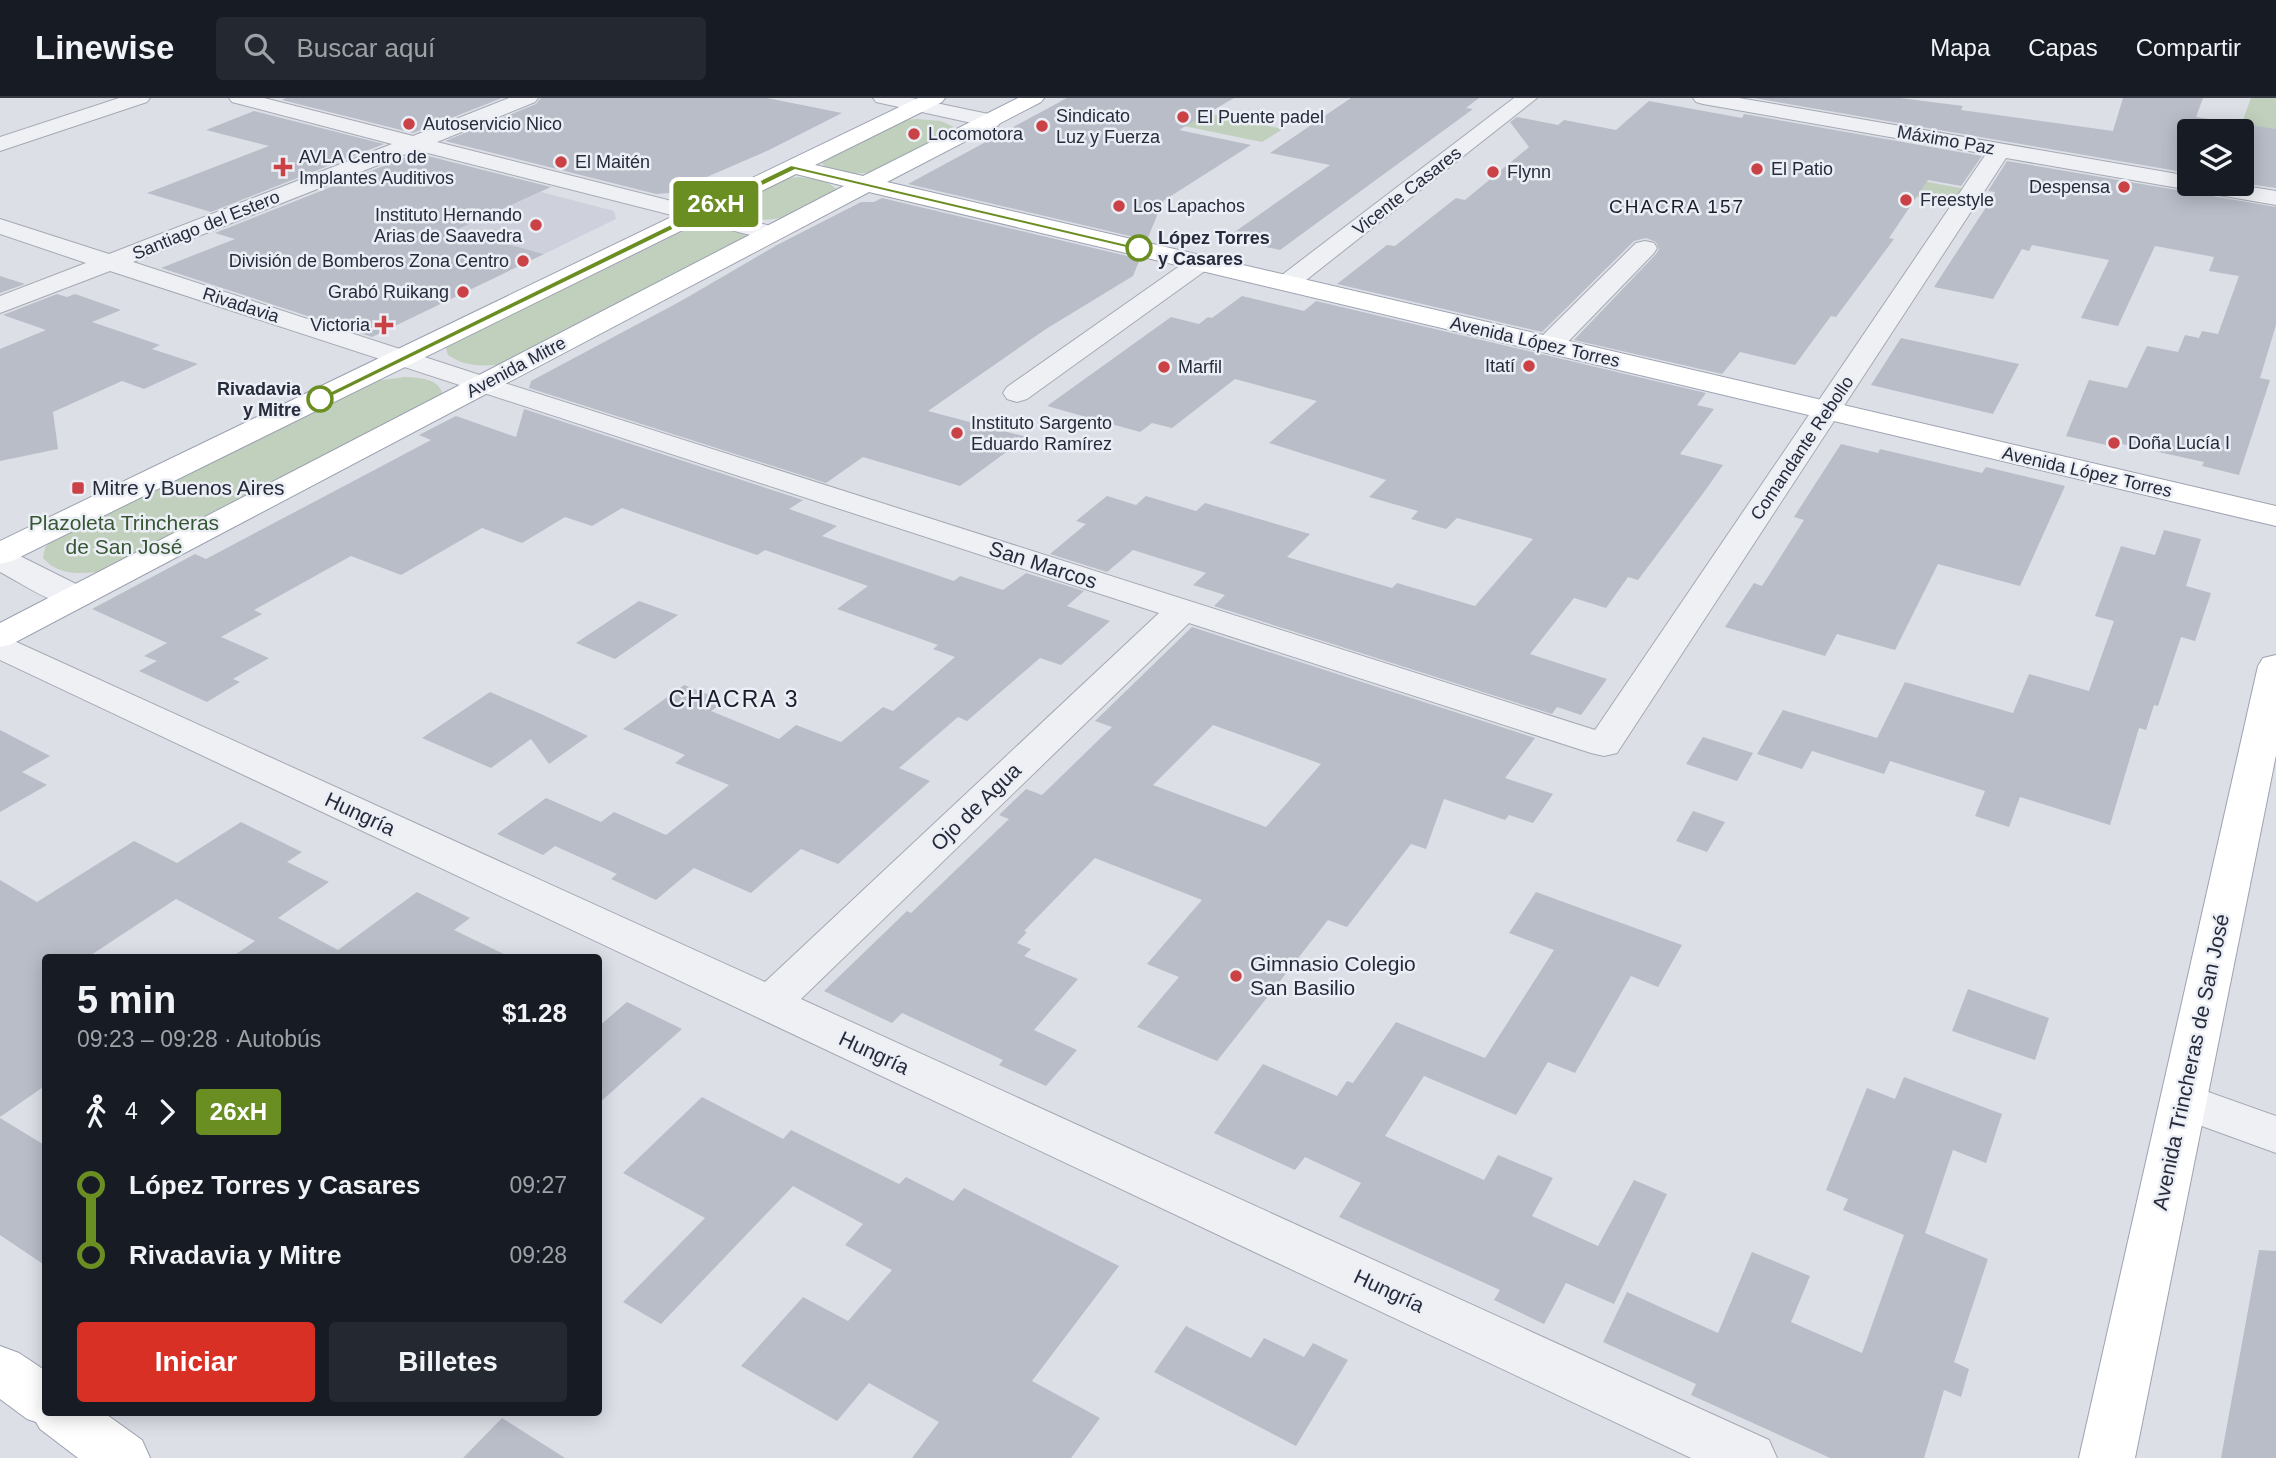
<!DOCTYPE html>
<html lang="es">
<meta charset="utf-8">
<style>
body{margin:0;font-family:Arial,sans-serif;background:#242831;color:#f1f3f6;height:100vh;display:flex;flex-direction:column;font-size:26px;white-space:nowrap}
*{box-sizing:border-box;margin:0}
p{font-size:23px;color:#9ea1a6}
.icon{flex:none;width:38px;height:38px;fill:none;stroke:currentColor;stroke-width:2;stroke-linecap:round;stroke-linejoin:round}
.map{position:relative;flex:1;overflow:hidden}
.sheet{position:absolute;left:42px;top:856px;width:560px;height:462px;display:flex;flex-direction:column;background:#171b24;border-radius:7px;box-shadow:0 4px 18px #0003}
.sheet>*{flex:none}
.badge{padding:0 14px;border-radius:5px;font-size:24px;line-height:46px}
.fabs{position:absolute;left:2177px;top:21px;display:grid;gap:14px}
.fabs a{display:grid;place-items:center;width:77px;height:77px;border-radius:7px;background:#171b24;box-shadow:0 4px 18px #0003;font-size:35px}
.map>.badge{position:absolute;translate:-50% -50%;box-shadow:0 0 0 4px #fff}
.legs{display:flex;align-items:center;gap:10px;height:77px;padding:0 35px;font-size:23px}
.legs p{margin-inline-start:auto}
.head{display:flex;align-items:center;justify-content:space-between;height:119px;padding:0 35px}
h1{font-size:38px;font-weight:700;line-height:52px}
.primary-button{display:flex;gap:14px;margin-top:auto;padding:14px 35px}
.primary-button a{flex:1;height:80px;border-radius:7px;background:#d93025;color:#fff;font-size:28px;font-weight:700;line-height:80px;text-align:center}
.primary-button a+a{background:#242831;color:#f1f3f6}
ul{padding:0 35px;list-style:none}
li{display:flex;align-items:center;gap:24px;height:70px;font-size:26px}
li i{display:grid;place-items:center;width:10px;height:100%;margin:0 9px;background:currentColor}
li i::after{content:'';width:18px;height:18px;margin:-9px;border:5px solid;border-radius:50%;background:#171b24}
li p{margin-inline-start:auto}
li:first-child i{background:linear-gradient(#0000 50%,currentColor 0)}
li:last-child i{background:linear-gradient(currentColor 50%,#0000 0)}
header{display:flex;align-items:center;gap:42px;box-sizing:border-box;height:98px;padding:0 35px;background:#171b24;border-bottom:2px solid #363941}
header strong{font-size:33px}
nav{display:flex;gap:38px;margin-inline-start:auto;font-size:24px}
.search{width:490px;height:63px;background:#242831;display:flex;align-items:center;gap:18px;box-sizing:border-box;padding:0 24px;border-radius:7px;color:#9ea1a6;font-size:26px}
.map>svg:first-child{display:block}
.built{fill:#ced1db}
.green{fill:#c0d0bd}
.building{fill:#b9bdc8;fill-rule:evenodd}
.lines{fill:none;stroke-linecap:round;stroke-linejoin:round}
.minor-casing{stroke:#a5a9b3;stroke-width:2}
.major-casing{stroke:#9ca2b1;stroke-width:2}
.minor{fill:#eef0f4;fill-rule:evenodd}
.major{fill:#fff;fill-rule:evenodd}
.line-1{fill:#6b8e23;stroke:#fff;stroke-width:2}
.poi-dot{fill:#ca4246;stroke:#ebeef4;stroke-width:2.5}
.stop-1-dot{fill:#fff;stroke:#6b8e23;stroke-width:3.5}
.labels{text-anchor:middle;stroke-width:5;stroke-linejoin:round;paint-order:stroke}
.far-poi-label{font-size:18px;fill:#262b3c;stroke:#ebeef4;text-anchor:start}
.far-street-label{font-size:18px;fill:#262b3c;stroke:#ebeef4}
.far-stop-label{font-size:18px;font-weight:bold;fill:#262b3c;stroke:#ebeef4;text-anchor:start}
.far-neighbourhood-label{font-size:19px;letter-spacing:2px;fill:#191d2c;stroke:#ebeef4}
.poi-label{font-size:21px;fill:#262b3c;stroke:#ebeef4;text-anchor:start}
.park-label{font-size:21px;fill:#365734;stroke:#ebeef4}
.street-label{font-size:21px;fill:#262b3c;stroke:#ebeef4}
.neighbourhood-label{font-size:23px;letter-spacing:2px;fill:#191d2c;stroke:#ebeef4}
</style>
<header>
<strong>Linewise</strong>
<div class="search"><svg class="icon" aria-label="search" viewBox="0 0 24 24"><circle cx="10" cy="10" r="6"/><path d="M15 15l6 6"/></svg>Buscar aquí</div>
<nav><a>Mapa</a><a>Capas</a><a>Compartir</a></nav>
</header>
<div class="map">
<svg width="2276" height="1360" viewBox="0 0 2276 1360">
<rect width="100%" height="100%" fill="#dcdfe6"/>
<path class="built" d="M 541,94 L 614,113 L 616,121 L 544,156 L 455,132 Z"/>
<g class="green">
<path d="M 1067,0 L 1133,0 L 1283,31 L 1262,44 L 1061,3 Z"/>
<path d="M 2251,0 L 2276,0 L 2276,33 L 2241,27 Z"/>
<path d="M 917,21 L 941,23 L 954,29 L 954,34 L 876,74 L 852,76 L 825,69 L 822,65 L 823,61 L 905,22 Z"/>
<path d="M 1866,72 L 1965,91 L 1955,106 L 1854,87 Z"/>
<path d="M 800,79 L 826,83 L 838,92 C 804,111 772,134 733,114 L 730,108 L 733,103 L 785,80 Z"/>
<path d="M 709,126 L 744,135 L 747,140 L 507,266 C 486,268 466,270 448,257 L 446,250 L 452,242 L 693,127 Z"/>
<path d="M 405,279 C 420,280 440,280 443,298 L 110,473 C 86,475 60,480 43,460 L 45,450 L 54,438 L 367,284 Z"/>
</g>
<g class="building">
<path d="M 286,0 L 502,0 L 413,35 L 282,2 Z"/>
<path d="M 541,0 L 767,0 L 842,15 L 769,52 L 670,95 L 656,96 L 445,43 L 536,6 Z"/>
<path d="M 1067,0 L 1234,0 L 1179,32 L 1251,47 L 1163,103 L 1147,142 L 908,86 Z"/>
<path d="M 1351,0 L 1479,0 L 1466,10 L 1473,11 L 1280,152 L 1226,140 L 1330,67 L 1270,55 Z"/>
<path d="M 1754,0 L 1900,0 L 1963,8 L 1961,12 L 2113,33 L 2123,0 L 2203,0 L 2196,19 L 2276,31 L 2276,90 L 2242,85 L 2242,33 L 2189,33 L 2189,75 Z"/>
<path d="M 1649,3 L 1742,20 L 1744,16 L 1982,58 L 1961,88 L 1928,82 L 1889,140 L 1894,141 L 1836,219 L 1831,218 L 1795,267 L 1740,254 L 1722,276 L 1574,242 L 1656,156 L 1659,151 L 1656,144 L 1646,140 L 1634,143 L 1542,234 L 1337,186 L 1387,147 L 1395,148 L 1456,100 L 1465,102 L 1529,49 L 1510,24 L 1517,19 L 1558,27 L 1564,22 L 1616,32 Z"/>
<path d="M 254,13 L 384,46 L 211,114 L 147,95 L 269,48 L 206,32 Z"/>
<path d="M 416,55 L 551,89 L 456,132 L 544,156 L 372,239 L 161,170 L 235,141 L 215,135 Z"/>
<path d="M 2007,63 L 2276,109 L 2276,227 L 2260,280 L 2270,282 L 2239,377 L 2202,368 L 2204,364 L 2122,346 L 2120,350 L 2066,338 L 2089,282 L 2127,290 L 2147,248 L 2178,254 L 2185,237 L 2199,240 L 2202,233 L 2218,236 L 2239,178 L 2209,173 L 2214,159 L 2155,148 L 2118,228 L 2081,220 L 2109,162 L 2032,147 L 2029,153 L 2022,151 L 1993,201 L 1934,189 L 1994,97 L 1995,94 L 1988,93 Z"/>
<path d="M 882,100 L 1140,161 L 1133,178 L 1046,231 L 928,313 L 1027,339 L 960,388 L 863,359 L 826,385 L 529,290 L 531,283 L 681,203 L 777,147 L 861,104 L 874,104 Z"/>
<path d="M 0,178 L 25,186 L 0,195 Z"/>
<path d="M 57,196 L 67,199 L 75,196 L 121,212 L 92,224 L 160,247 L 152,251 L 198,266 L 144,291 L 122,283 L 53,314 L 58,351 L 0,363 L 0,251 L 46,232 L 3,217 Z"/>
<path d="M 1242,198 L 1304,213 L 1316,203 L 1706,295 L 1697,307 L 1714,311 L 1680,356 L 1723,367 L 1707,390 L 1638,482 L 1628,479 L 1606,510 L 1574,500 L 1530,556 L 1607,581 L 1581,617 L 1557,609 L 1552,616 L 1214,508 L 1225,497 L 1193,487 L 1206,475 L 1133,452 L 1107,474 L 1050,456 L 1086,426 L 1076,423 L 1107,398 L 1136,407 L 1146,398 L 1196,413 L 1205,405 L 1310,436 L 1287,459 L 1392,490 L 1397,485 L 1475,508 L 1533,441 L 1457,420 L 1446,431 L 1411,421 L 1418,413 L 1369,399 L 1386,382 L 1269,345 L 1317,303 L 1235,281 L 1172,330 L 1152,325 L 1140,334 L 1047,308 L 1171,219 L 1199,226 L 1208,219 L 1212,220 Z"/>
<path d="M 1901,240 L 2019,266 L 1993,316 L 1871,287 Z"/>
<path d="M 524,311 L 803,402 L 789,411 L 837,428 L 822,438 L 954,483 L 960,478 L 1003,492 L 1026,475 L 1084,493 L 1067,508 L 1110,523 L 1061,567 L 1040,560 L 967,623 L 958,619 L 899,670 L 930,683 L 838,766 L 801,751 L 751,795 L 694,770 L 656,802 L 611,781 L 617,776 L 555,748 L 543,757 L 497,736 L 546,700 L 601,724 L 614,714 L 666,737 L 729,687 L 675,665 L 685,657 L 623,631 L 684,587 L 725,603 L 711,613 L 779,641 L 796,627 L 841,644 L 883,609 L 893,613 L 955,559 L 933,551 L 938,547 L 837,511 L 868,488 L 765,452 L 757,457 L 622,410 L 592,428 L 565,419 L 522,445 L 482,430 L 401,477 L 351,458 L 254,512 L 262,516 L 221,539 L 269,560 L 233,581 L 240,584 L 207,604 L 139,573 L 157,563 L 144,558 L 167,545 L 92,511 L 195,456 L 206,461 L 431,342 L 419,337 L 456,318 L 516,339 Z"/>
<path d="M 1841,346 L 1878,355 L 1880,351 L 1982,375 L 1986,369 L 2065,388 L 2020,488 L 1938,466 L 1895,552 L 1837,536 L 1825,558 L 1725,529 L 1754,485 L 1762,488 L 1804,422 L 1794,419 Z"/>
<path d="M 2164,432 L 2201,441 L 2186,488 L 2211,495 L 2195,543 L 2181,539 L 2158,608 L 2154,607 L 2146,632 L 2139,630 L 2110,727 L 2020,699 L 2009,729 L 1975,718 L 1985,693 L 1890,663 L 1884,676 L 1812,653 L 1802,671 L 1757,656 L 1783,612 L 1877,640 L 1905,584 L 2013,615 L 2029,576 L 2089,593 L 2114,523 L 2095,518 L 2121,448 L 2155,457 Z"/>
<path d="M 639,503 L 678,517 L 615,561 L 576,545 Z"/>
<path d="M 1192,529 L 1535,640 L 1505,680 L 1553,696 L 1533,725 L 1509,717 L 1505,722 L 1444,701 L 1426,751 L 1411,746 L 1347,829 L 1328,822 L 1217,963 L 1137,929 L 1179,879 L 1147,866 L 1202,802 L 1095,760 L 1024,833 L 1027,834 L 1017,845 L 1031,851 L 1024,858 L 1078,881 L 1034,932 L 1077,952 L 1046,988 L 999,967 L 1003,962 L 902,915 L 892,925 L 824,893 L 907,813 L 911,815 L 1009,721 L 999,717 L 1026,691 L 1042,697 L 1112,629 L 1095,623 ZM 1213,627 L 1321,666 L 1266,729 L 1153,687 Z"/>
<path d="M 490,594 L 541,616 L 588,638 L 549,666 L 531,641 L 491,670 L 422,640 Z"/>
<path d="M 0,632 L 50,658 L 22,674 L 47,687 L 0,714 Z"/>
<path d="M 1703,639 L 1753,655 L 1737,683 L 1686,666 Z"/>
<path d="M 1693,713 L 1725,724 L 1707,754 L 1676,743 Z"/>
<path d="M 241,724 L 302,754 L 287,764 L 329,784 L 278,820 L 338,852 L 417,794 L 470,820 L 454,832 L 510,859 L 232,859 L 255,843 L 176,801 L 88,859 L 46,859 L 46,987 L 0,1019 L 0,782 L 37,804 L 134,743 L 177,765 Z"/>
<path d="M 1536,794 L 1682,847 L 1658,889 L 1631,878 L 1575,975 L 1548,964 L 1516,1017 L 1424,978 L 1385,1038 L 1484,1082 L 1498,1057 L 1553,1080 L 1532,1118 L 1598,1148 L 1634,1082 L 1667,1096 L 1614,1206 L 1566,1185 L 1544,1226 L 1494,1202 L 1500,1192 L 1339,1119 L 1361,1085 L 1305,1059 L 1295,1072 L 1214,1035 L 1263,966 L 1337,998 L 1347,983 L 1353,985 L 1396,924 L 1485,960 L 1554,852 L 1509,835 Z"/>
<path d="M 1968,891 L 2049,920 L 2035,962 L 1952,933 Z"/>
<path d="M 627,904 L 682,931 L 598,1006 L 598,929 Z"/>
<path d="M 1904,979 L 2002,1016 L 1986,1065 L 1953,1052 L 1925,1135 L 1988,1161 L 1954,1264 L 1969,1271 L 1961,1299 L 1944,1292 L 1924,1360 L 1830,1360 L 1691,1297 L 1696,1286 L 1603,1244 L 1627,1194 L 1718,1235 L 1752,1154 L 1810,1178 L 1791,1224 L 1862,1255 L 1904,1137 L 1843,1112 L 1848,1101 L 1826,1092 L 1867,990 L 1895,1001 Z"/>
<path d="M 702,999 L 783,1041 L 791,1032 L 899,1086 L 906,1079 L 953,1103 L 964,1090 L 1119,1168 L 1032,1283 L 1100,1320 L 1071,1360 L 912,1360 L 939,1324 L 869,1285 L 837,1323 L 741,1268 L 803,1199 L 848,1223 L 892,1172 L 845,1147 L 863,1126 L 793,1088 L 661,1226 L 623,1204 L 705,1120 L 623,1075 Z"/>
<path d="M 0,1020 L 46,1048 L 46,1168 L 0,1137 Z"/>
<path d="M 2259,1152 L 2276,1153 L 2276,1360 L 2221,1360 Z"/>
<path d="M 1186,1228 L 1251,1260 L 1264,1240 L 1304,1259 L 1313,1245 L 1348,1262 L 1296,1348 L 1154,1274 Z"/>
<path d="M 502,1320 L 565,1360 L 463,1360 Z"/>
</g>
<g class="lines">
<g class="minor-casing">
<g id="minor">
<path d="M 119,0 L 150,0 L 147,4 L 0,53 L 0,39 Z"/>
<path d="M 229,0 L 264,0 L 413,38 L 509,0 L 538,0 L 535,4 L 437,44 L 779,130 L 782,135 L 779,140 L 770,142 L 416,52 L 133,164 L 492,281 L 1595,632 L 1986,56 L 1703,6 L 1696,4 L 1693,0 L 1739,0 L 2189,78 L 2189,86 L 2233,86 L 2276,93 L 2276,107 L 2006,60 L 1617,655 L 1604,658 L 1591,655 L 1189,525 L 801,901 L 1769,1342 L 1777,1360 L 1691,1360 L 0,562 L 0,538 L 12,542 L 765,884 L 1159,515 L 110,173 L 0,215 L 0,198 L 86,165 L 0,136 L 0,121 L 109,156 L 392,46 L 232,4 Z"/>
<path d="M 873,0 L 912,0 L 998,18 L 1001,23 L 998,28 L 990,29 L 876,4 Z"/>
<path d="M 1514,0 L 1537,0 L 1296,190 L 1287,193 L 1278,190 L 1274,185 L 1278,180 Z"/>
<path d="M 1645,143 L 1654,145 L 1657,150 L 1654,155 L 1559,253 L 1549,255 L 1539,253 L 1535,247 L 1539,241 L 1636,145 Z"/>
<path d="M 1200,157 L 1209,160 L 1213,165 L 1209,170 L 1027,301 L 1017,304 L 1007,301 L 1003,295 L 1007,289 L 1191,160 Z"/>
<path d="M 0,451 L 12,454 L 88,492 L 93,499 L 88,506 C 59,513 25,487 0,474 Z"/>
<path d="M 2183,985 L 2276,1018 L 2276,1055 L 2166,1015 L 2160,1003 L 2166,991 Z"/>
</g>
</g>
<g class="major-casing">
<g id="major">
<path d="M 918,0 L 945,0 L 942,4 L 815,67 L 863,78 L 1018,0 L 1044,0 L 1041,4 L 887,84 L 2276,408 L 2276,428 L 869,94 L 12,546 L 0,549 L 0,525 L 844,88 L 796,76 L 12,463 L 0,466 L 0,443 Z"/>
<path d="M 2276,557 L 2276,657 L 2135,1360 L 2079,1360 L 2258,568 L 2263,560 Z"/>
<path d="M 0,1248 L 19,1255 L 46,1273 L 46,1314 L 103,1314 L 142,1342 L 150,1360 L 78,1360 L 40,1331 L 36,1324 L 27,1321 L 0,1301 Z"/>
</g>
</g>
<use href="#minor" class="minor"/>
<use href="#major" class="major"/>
</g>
<path class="line-1" d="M 791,67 L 1144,150 L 1139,153 L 795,72 L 323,303 L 315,301 Z"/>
<g class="poi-dot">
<circle cx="1183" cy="19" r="7"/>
<circle cx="409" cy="26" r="7"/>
<circle cx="1042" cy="28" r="7"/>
<circle cx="914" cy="36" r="7"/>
<circle cx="561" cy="64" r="7"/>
<path d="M279.5 58.5h7v7h7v7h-7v7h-7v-7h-7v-7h7z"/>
<circle cx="1757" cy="71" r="7"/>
<circle cx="1493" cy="74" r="7"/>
<circle cx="2124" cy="89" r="7"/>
<circle cx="1906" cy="102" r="7"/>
<circle cx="1119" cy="108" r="7"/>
<circle cx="536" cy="127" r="7"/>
<circle cx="523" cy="163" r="7"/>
<circle cx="463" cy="194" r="7"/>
<path d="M380.5 216.5h7v7h7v7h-7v7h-7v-7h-7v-7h7z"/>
<circle cx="1529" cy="268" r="7"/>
<circle cx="1164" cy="269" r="7"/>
<circle cx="957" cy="335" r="7"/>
<circle cx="2114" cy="345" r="7"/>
<rect x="71" y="383" width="14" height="14" rx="3.5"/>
<circle cx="1236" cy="878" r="7"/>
</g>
<g class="stop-1-dot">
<circle cx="1139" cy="150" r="12"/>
<circle cx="320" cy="301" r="12"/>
</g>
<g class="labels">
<g class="far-poi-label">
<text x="1056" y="24">Sindicato<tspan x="1056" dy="21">Luz y Fuerza</tspan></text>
<text x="1197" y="25">El Puente padel</text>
<text x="423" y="32">Autoservicio Nico</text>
<text x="928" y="42">Locomotora</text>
<text x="299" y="65">AVLA Centro de<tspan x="299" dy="21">Implantes Auditivos</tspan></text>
<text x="575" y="70">El Maitén</text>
<text x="1771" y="77">El Patio</text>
<text x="1507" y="80">Flynn</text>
<text x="2110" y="95" text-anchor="end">Despensa</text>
<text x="1920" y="108">Freestyle</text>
<text x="1133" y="114">Los Lapachos</text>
<text x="522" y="123" text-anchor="end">Instituto Hernando<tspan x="522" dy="21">Arias de Saavedra</tspan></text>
<text x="509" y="169" text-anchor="end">División de Bomberos Zona Centro</text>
<text x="449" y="200" text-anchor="end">Grabó Ruikang</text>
<text x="370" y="233" text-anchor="end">Victoria</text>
<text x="1515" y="274" text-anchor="end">Itatí</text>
<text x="1178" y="275">Marfil</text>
<text x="971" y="331">Instituto Sargento<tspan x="971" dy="21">Eduardo Ramírez</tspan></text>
<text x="2128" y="351">Doña Lucía I</text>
</g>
<g class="far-street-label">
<text transform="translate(1946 42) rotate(10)" y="6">Máximo Paz</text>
<text transform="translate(1407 93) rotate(-38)" y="6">Vicente Casares</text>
<text transform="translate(206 127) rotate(-22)" y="6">Santiago del Estero</text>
<text transform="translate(241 207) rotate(18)" y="6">Rivadavia</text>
<text transform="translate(1535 244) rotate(13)" y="6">Avenida López Torres</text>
<text transform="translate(516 269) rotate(-28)" y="6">Avenida Mitre</text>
<text transform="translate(1802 350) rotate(-56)" y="6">Comandante Rebollo</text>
<text transform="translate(2087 374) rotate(13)" y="6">Avenida López Torres</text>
</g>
<g class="far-stop-label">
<text x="1158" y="146">López Torres<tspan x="1158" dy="21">y Casares</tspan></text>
<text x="301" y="297" text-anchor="end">Rivadavia<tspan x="301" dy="21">y Mitre</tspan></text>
</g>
<g class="far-neighbourhood-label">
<text x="1677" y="115">CHACRA 157</text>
</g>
<g class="poi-label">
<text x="92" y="397">Mitre y Buenos Aires</text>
<text x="1250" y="873">Gimnasio Colegio<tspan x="1250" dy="24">San Basilio</tspan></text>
</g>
<g class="park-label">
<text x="124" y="432">Plazoleta Trincheras<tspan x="124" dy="24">de San José</tspan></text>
</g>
<g class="street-label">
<text transform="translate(1043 467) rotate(18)" y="7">San Marcos</text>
<text transform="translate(976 709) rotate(-44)" y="7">Ojo de Agua</text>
<text transform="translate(360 716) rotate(25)" y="7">Hungría</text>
<text transform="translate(874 955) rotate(25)" y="7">Hungría</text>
<text transform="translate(2191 964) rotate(-78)" y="7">Avenida Trincheras de San José</text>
<text transform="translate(1389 1193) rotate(25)" y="7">Hungría</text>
</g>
<g class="neighbourhood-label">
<text x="734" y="609">CHACRA 3</text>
</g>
</g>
</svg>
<div class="fabs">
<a><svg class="icon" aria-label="layers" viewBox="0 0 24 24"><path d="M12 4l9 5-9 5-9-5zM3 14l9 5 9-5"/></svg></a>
</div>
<b class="badge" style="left:716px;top:106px;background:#6b8e23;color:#fff">26xH</b>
<section class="sheet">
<div class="head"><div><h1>5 min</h1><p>09:23 – 09:28 · Autobús</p></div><b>$1.28</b></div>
<div class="legs"><svg class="icon" aria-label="walk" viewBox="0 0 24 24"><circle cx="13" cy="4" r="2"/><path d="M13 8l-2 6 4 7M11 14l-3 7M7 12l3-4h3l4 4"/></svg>4<svg class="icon" aria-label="forward" viewBox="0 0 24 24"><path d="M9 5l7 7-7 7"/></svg><b class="badge" style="background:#6b8e23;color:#fff">26xH</b></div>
<ul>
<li><i style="color:#6b8e23"></i><b>López Torres y Casares</b><p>09:27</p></li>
<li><i style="color:#6b8e23"></i><b>Rivadavia y Mitre</b><p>09:28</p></li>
</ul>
<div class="primary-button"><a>Iniciar</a><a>Billetes</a></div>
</section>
</div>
